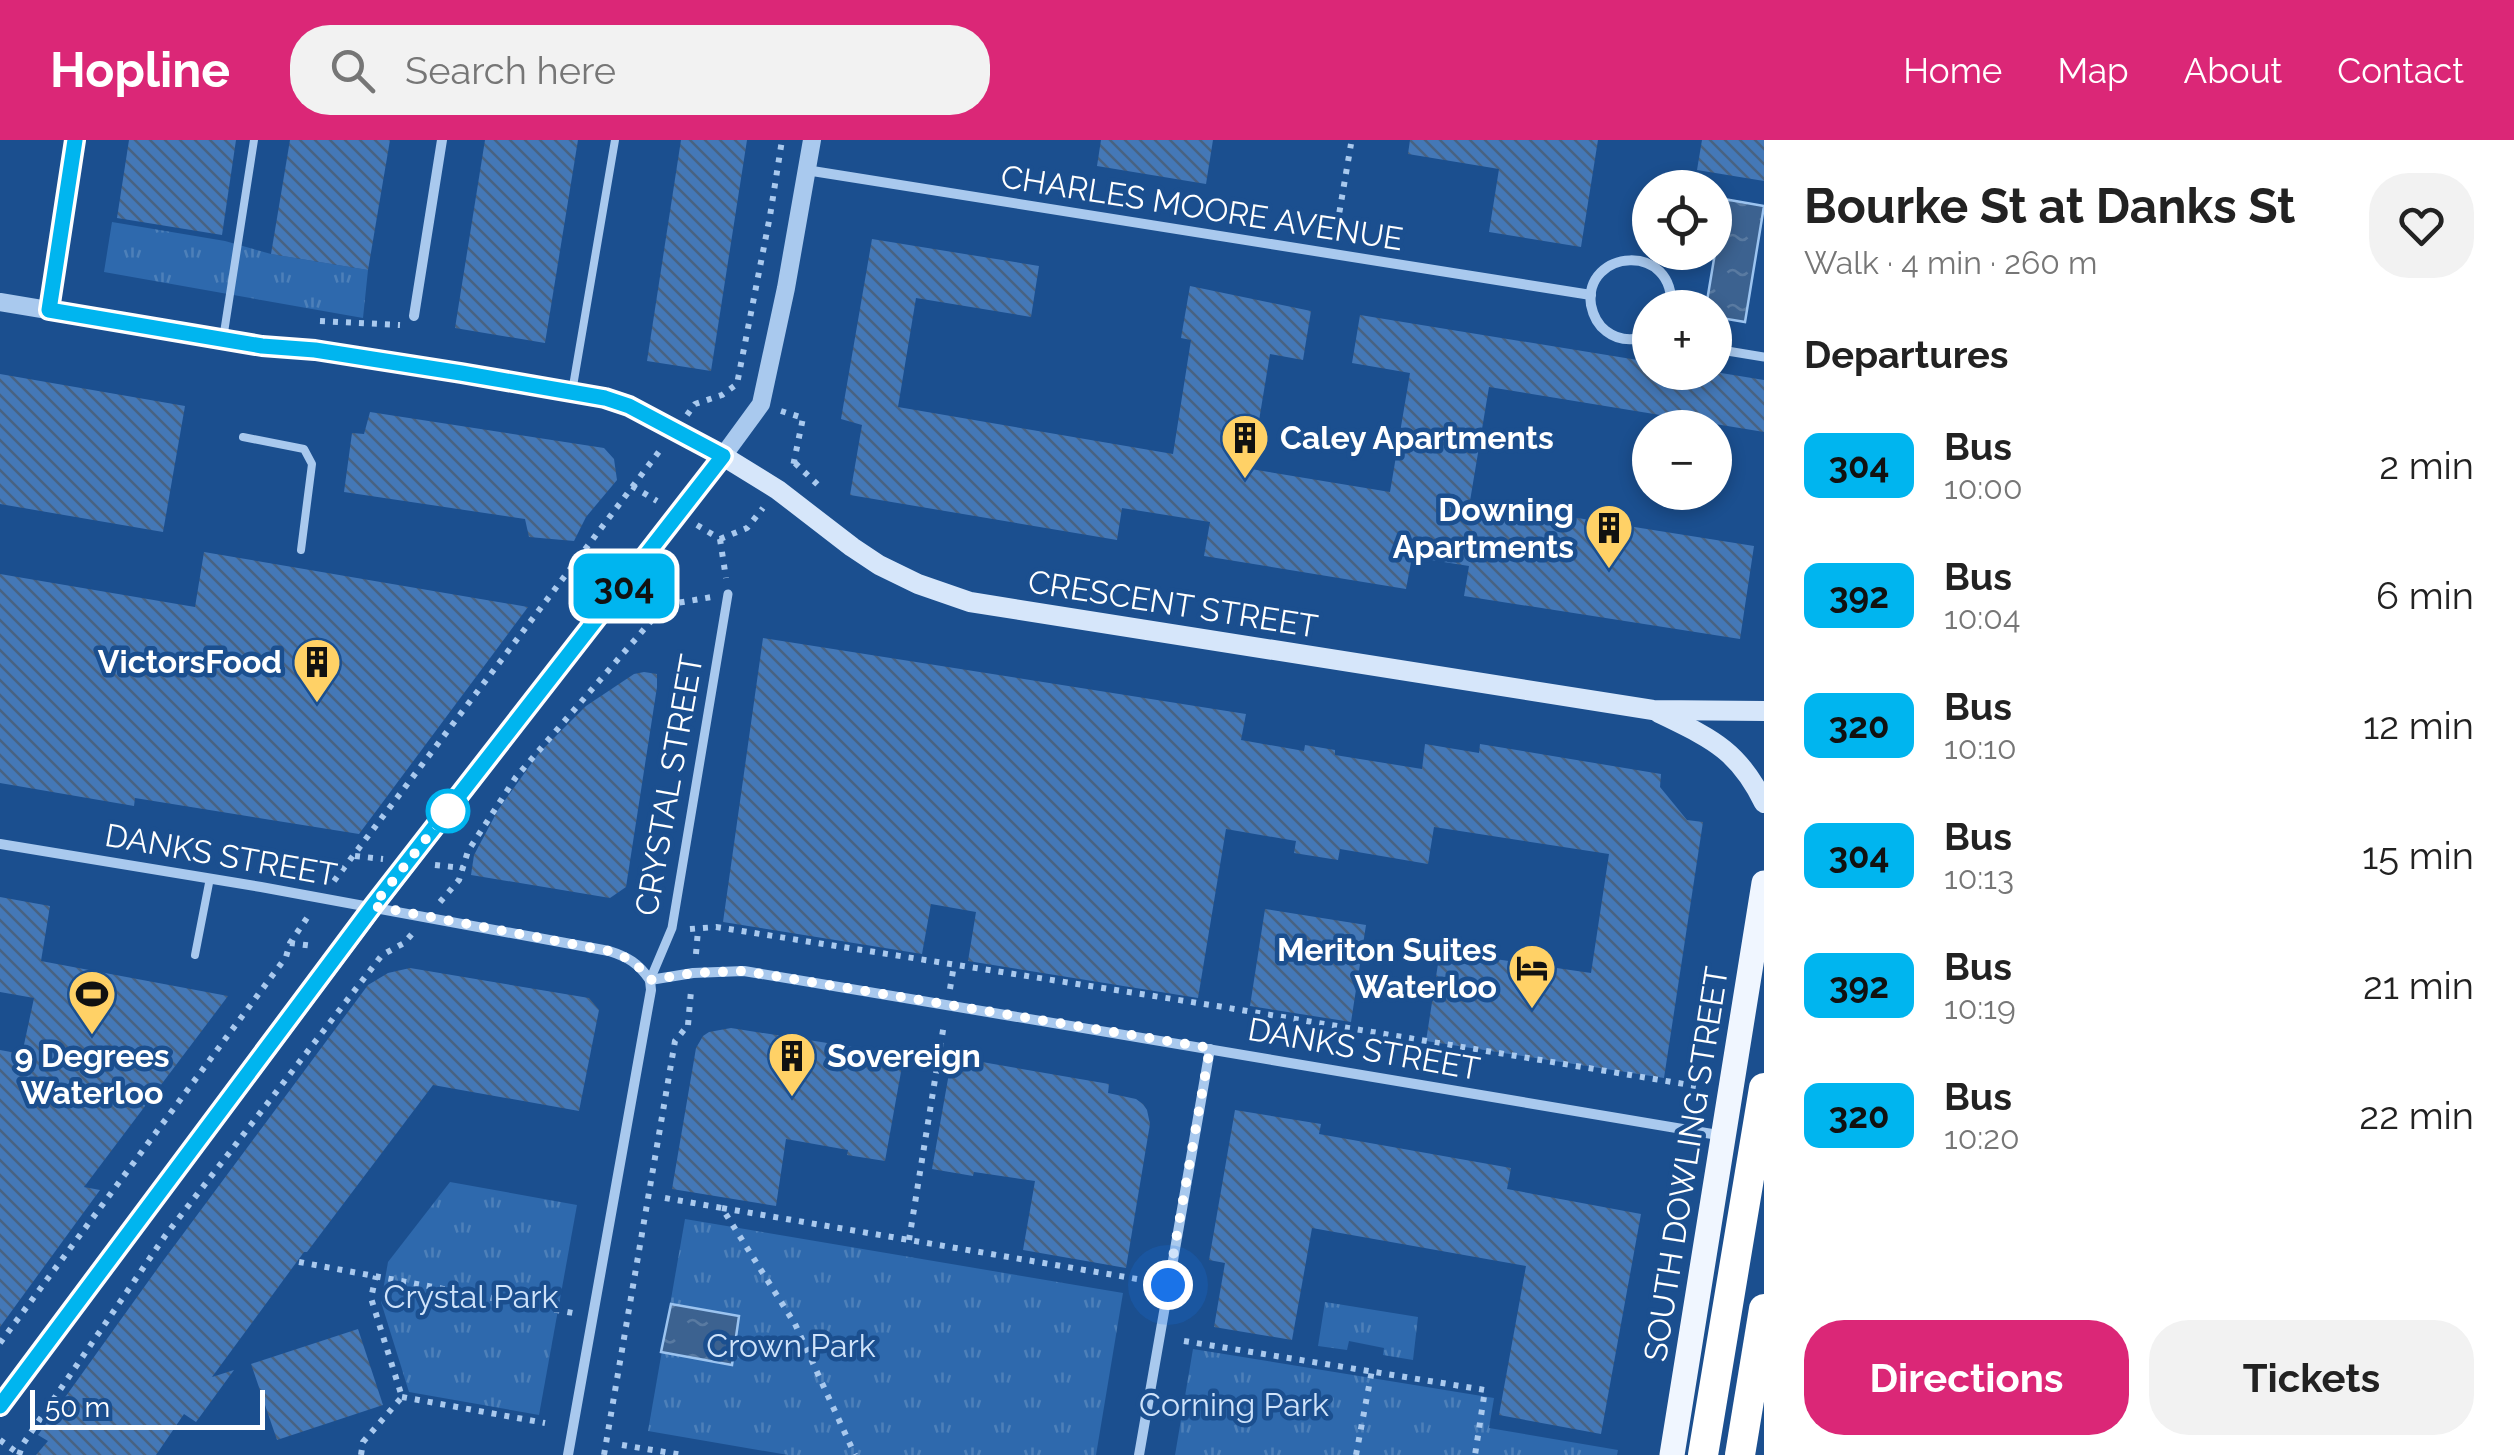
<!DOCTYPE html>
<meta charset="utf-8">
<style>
body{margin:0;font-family:Raleway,sans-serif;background:#f2f2f2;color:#222;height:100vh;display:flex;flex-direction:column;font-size:38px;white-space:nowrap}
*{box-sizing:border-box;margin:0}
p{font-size:32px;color:#767676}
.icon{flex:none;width:55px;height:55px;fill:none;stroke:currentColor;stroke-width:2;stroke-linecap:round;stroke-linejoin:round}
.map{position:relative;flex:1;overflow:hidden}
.details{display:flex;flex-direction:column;background:#fff;width:750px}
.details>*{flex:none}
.badge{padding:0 20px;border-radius:15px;font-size:35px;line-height:65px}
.fabs{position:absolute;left:1632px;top:30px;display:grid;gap:20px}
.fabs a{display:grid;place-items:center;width:100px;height:100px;border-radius:50%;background:#fff;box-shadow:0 5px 15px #0003;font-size:50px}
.scale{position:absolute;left:30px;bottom:25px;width:235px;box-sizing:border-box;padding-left:10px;border:5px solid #fff;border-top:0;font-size:28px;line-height:35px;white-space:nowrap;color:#fff;-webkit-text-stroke:8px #1b4f8f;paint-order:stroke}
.you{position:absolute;width:50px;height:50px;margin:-25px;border:8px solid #fff;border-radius:50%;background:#1a73e8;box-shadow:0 0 0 15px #1a73e833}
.map>.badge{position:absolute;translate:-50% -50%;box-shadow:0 0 0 5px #fff}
h2{padding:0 40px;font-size:38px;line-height:90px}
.round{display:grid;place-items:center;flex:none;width:105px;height:105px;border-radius:40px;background:#f2f2f2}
.headline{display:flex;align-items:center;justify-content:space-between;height:170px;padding:0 40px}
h1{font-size:48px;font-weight:700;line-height:75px}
.button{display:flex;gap:20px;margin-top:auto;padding:20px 40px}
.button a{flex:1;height:115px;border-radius:40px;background:#db2777;color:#fff;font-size:40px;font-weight:700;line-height:115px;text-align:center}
.button a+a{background:#f2f2f2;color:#222}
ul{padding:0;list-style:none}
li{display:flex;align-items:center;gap:30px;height:130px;padding:0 40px}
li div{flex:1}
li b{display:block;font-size:38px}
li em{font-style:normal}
li .badge{min-width:110px;font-weight:700;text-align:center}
header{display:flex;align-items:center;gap:60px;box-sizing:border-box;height:140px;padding:0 50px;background:#db2777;color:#fff}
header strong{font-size:48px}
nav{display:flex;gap:55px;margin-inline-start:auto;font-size:35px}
.search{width:700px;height:90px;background:#f2f2f2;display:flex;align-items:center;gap:25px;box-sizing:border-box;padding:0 35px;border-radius:40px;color:#767676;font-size:38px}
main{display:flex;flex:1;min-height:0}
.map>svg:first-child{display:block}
.grass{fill:url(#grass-tufts)}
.water{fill:url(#water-ripples);stroke:#9cc4f0;stroke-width:2.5}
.building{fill:url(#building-back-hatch)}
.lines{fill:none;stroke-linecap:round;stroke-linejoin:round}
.path{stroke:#a9c9ee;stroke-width:6;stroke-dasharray:5 8;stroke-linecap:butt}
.service{stroke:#a9c9ee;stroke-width:8}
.pedestrian{stroke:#a9c9ee;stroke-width:9}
.minor{stroke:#a9c9ee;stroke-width:10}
.tertiary{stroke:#a9c9ee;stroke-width:18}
.secondary{stroke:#d6e6fa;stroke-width:20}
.primary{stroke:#f0f6ff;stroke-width:25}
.motorway{stroke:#fff;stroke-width:30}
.line-casing{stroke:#fff;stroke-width:22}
.line{stroke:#00b5ef;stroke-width:15}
.walk{stroke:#fff;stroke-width:10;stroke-dasharray:0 18}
.stop-dot{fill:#fff;stroke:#00b5ef;stroke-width:5}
.labels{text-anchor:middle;stroke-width:9;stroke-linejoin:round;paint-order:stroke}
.street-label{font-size:32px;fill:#fff;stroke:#1b4f8f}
.poi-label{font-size:32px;font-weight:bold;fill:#fff;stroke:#1b4f8f;text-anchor:end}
.park-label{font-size:32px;fill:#cfe3fa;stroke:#1b4f8f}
</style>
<header>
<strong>Hopline</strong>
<div class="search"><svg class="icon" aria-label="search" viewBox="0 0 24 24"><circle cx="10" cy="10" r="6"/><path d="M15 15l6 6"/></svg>Search here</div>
<nav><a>Home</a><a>Map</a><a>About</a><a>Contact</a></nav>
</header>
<main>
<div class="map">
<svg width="1764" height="1315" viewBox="0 0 1764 1315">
<defs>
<pattern id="grass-tufts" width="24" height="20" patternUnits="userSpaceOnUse" patternTransform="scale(2.5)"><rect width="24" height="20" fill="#2e69ad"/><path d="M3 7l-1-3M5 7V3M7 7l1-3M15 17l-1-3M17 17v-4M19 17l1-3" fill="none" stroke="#4d80b9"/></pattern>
<pattern id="water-ripples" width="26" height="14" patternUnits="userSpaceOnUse" patternTransform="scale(2.5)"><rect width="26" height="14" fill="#3c6290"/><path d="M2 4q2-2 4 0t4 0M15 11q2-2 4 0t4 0" fill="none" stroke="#597aa1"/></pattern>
<pattern id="building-back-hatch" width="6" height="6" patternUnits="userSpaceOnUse" patternTransform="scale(2.5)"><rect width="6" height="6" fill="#4478b7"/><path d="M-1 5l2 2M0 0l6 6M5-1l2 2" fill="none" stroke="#486282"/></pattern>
</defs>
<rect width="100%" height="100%" fill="#1b4f8f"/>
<g class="grass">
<path d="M 112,82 L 225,101 L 271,114 L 368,130 L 363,178 L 104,132 Z"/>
<path d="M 450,1042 L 577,1065 L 539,1275 L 409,1252 L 381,1162 L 388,1122 Z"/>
<path d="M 685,1079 L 1123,1153 L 1096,1315 L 788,1315 L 648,1291 Z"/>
<path d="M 1325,1162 L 1418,1177 L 1413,1220 L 1383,1215 L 1384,1208 L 1349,1201 L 1347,1210 L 1318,1206 Z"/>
<path d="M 1193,1209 L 1494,1258 L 1489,1288 L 1618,1310 L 1617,1315 L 1175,1315 Z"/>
</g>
<g class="water">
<path d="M 1724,59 L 1764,66 L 1745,182 L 1715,177 L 1715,168 L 1706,167 Z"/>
<path d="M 671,1164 L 739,1176 L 732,1225 L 661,1212 Z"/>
</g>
<g class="building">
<path d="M 129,0 L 236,0 L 222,95 L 117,78 Z"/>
<path d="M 290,0 L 390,0 L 368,130 L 271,114 Z"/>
<path d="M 485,0 L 578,0 L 545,203 L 455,188 Z"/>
<path d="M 681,0 L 747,0 L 711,231 L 647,221 Z"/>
<path d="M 1101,0 L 1213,0 L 1206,44 L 1097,26 Z"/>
<path d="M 1410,0 L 1598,0 L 1581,107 L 1489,92 L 1499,29 L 1408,14 Z"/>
<path d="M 1702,0 L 1764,0 L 1764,41 L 1697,30 Z"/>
<path d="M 872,99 L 1039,126 L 1031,177 L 916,158 L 898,267 L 1173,314 L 1191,200 L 1181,198 L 1190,146 L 1311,171 L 1303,220 L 1270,214 L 1251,329 L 1390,352 L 1410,233 L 1352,223 L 1360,175 L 1650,222 L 1650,232 L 1715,232 L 1764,240 L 1764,292 L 1489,247 L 1470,361 L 1754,406 L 1740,499 L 1464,456 L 1469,426 L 1412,417 L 1406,449 L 1204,416 L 1210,382 L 1122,368 L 1117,400 L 850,355 L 862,285 L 841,279 Z"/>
<path d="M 0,234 L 185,266 L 163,392 L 0,364 Z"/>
<path d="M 370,272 L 604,308 L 614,319 L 617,340 L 586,377 L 574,401 L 529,397 L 525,379 L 344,352 L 352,293 L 364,294 Z"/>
<path d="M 204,412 L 528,467 L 359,694 L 135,658 L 134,666 L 0,643 L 0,434 L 195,467 Z"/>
<path d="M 763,498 L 1246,574 L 1241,600 L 1304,611 L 1305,605 L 1335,610 L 1335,615 L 1422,629 L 1425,604 L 1479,613 L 1480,604 L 1661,634 L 1660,647 L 1687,680 L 1703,682 L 1664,938 L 1426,901 L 1440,811 L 1591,833 L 1609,714 L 1434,687 L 1428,724 L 1340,709 L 1338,720 L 1294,713 L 1296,701 L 1226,689 L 1198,858 L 968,821 L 976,772 L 931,764 L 922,814 L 723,782 Z"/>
<path d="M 644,532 L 657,534 L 657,547 L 626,747 L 610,758 L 471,735 L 474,715 L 498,670 L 539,613 L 586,566 L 634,534 Z"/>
<path d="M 0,757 L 50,766 L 41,821 L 228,856 L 84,1047 L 100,1050 L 0,1187 L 0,910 L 22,914 L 34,858 L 0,852 Z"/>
<path d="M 1265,769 L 1366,785 L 1351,882 L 1250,866 Z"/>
<path d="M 410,828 L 589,858 L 599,870 L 579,971 L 433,945 L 307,1112 L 304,1112 L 212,1237 L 234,1230 L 196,1282 L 184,1274 L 156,1315 L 36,1315 L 48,1301 L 38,1295 L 160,1125 L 368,845 L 388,833 Z"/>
<path d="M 731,888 L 904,915 L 885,1021 L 847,1015 L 848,1010 L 786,999 L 776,1066 L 672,1049 L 696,908 L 703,896 L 709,892 Z"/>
<path d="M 951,922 L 982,927 L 982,922 L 1109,944 L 1108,953 L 1136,959 L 1143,964 L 1147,970 L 1150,984 L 1126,1128 L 1023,1110 L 1035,1041 L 974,1032 L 973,1036 L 932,1029 Z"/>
<path d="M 1235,970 L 1321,984 L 1319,994 L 1511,1028 L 1507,1049 L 1641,1074 L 1601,1294 L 1499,1275 L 1526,1126 L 1312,1088 L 1292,1200 L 1214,1187 L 1225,1123 L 1209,1120 Z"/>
<path d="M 358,1189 L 383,1265 L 277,1300 L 251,1224 Z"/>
</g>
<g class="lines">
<g class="path">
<path d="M 1335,98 L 1351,4"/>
<path d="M 320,181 L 400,185"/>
<path d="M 781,271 L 803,278 L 792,331"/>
<path d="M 687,275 L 695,264 L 722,255 L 737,244 L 770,76 L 782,0"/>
<path d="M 795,323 L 819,346"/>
<path d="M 632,346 L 657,361"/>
<path d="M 697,385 L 720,399"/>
<path d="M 720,399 L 726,438"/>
<path d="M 720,399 L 747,388 L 763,368"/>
<path d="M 355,716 L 383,719"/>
<path d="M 435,725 L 463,728"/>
<path d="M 334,741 L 661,309"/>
<path d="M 440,762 L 459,740 L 468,711 L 516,637 L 665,465 L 712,457"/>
<path d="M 690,789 L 716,787 L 1217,866 L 1696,946"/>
<path d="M 290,803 L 313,806"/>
<path d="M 696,814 L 698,790"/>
<path d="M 950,849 L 954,825"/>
<path d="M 688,885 L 691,851"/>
<path d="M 665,1058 L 722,1068 L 795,1184 L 855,1315"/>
<path d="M 722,1068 L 1149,1141"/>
<path d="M 909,1100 L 944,884"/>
<path d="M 299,1122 L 573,1173"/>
<path d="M 1184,1201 L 1485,1250 L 1475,1315"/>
<path d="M 0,1203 L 286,817 L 290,803 L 309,775"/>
<path d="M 402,1257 L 545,1283"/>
<path d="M 0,1300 L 19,1314"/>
<path d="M 622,1305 L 683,1315"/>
<path d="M 19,1315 L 23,1304 L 165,1096 L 382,815 L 404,803 L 412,794"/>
<path d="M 361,1315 L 363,1302 L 402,1257 L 371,1158 L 376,1136"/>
<path d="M 604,1315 L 675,901 L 688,885"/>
<path d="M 1356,1315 L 1372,1230"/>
</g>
<g class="service">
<path d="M 223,199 L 254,0"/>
<path d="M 572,252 L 615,0"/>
<path d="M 243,297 L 304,309 L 312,324 L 301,410"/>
<path d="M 195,815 L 210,738"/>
</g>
<g class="pedestrian">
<path d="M 1715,209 L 1764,217"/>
<path d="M 650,840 L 672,788 L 728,454"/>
</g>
<g class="minor">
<path d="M 806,30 L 1591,155"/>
<path d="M 414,176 L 442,0"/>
<path d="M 1650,195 C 1635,201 1620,202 1606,191 C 1598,185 1593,175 1591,165 C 1583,109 1676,101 1671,168"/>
<path d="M 0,704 L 261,747 L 609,811 C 628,817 638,823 650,840"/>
<path d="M 650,840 L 693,833 L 744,831 L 1724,996"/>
<path d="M 568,1315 L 651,850 L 650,840"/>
<path d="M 1139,1315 L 1210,909"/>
</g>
<g class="tertiary">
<path d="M 0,162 L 262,206 L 315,210 L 461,233 L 605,258 L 629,266 L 723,316 L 761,264 L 786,148 L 812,0"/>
<path d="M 49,170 L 75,0"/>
</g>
<g class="secondary">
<path d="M 1659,573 C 1710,598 1738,609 1764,663"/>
<path d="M 0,1266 L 373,767 L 723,316 L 778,350 L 852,407 L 879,425 L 918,444 L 970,462 L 1653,570 L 1764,571"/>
</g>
<path class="primary" d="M 1672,1315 L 1764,743"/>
<g class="motorway">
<path d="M 1703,1315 L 1764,948"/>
<path d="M 1740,1315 L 1764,1169"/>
</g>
</g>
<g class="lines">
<g class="line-casing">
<path id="line" d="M 0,1266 L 373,766 L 723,316 L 629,266 L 605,258 L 461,233 L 315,210 L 262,206 L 49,170 L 75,0"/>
</g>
<use href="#line" class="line"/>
<path class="walk" d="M 448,671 L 373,766 L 609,811 C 628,817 638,824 650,840 L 694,833 L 744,831 L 1210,908 L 1168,1145"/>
</g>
<defs>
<g id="building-pin" transform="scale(2.5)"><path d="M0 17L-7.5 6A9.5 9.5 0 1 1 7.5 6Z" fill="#ffd166" stroke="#1b4f8f"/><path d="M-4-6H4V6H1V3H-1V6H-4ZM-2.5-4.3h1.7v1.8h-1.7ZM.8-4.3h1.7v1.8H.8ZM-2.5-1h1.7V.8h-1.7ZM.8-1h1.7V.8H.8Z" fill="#111"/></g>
<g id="hotel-pin" transform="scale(2.5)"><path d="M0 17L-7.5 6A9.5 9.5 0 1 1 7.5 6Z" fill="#ffd166" stroke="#1b4f8f"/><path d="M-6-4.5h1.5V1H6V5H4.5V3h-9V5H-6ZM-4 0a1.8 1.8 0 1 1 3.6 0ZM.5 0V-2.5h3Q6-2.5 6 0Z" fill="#111"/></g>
<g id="stadium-pin" transform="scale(2.5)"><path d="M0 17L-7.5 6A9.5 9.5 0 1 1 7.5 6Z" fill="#ffd166" stroke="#1b4f8f"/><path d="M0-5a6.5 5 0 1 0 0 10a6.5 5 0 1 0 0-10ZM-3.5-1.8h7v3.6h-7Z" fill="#111"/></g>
</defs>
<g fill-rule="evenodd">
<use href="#building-pin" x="1245" y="298"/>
<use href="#building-pin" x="1609" y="388"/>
<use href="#building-pin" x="317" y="522"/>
<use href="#hotel-pin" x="1532" y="828"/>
<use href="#stadium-pin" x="92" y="854"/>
<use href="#building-pin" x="792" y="916"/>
</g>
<circle class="stop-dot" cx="448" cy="671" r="20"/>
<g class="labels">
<g class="street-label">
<text transform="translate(1202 68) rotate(9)" y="11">CHARLES MOORE AVENUE</text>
<text transform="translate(1173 464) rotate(9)" y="11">CRESCENT STREET</text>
<text transform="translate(669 645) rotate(-80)" y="11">CRYSTAL STREET</text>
<text transform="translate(221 715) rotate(10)" y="11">DANKS STREET</text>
<text transform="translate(1364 909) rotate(10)" y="11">DANKS STREET</text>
<text transform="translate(1686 1024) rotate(-81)" y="11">SOUTH DOWLING STREET</text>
</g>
<g class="poi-label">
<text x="1280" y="309" text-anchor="start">Caley Apartments</text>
<text x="1574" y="381">Downing<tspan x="1574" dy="37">Apartments</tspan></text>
<text x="282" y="533">VictorsFood</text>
<text x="1497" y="821">Meriton Suites<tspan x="1497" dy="37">Waterloo</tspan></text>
<text x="92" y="927" text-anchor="middle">9 Degrees<tspan x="92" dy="37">Waterloo</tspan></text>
<text x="827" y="927" text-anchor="start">Sovereign</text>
</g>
<g class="park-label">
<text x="471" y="1168">Crystal Park</text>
<text x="791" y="1217">Crown Park</text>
<text x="1234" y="1276">Corning Park</text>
</g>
</g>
</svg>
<div class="fabs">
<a><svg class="icon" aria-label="locate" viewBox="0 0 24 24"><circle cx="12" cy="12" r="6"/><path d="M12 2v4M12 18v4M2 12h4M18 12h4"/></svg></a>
<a>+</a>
<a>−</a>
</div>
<div class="scale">50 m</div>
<div class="you" style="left:1168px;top:1145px"></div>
<b class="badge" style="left:624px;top:446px;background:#00b5ef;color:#111">304</b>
</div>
<section class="details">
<div class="headline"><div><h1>Bourke St at Danks St</h1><p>Walk · 4 min · 260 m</p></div><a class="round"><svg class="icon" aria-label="heart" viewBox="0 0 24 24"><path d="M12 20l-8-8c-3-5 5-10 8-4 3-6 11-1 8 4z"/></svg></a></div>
<h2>Departures</h2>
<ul>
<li><span class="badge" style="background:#00b5ef;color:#111">304</span><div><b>Bus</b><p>10:00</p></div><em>2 min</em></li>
<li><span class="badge" style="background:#00b5ef;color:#111">392</span><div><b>Bus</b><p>10:04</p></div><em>6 min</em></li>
<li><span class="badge" style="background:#00b5ef;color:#111">320</span><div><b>Bus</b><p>10:10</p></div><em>12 min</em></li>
<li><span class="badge" style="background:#00b5ef;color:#111">304</span><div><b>Bus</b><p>10:13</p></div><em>15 min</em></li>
<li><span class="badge" style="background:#00b5ef;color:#111">392</span><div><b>Bus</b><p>10:19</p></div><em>21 min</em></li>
<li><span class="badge" style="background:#00b5ef;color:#111">320</span><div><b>Bus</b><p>10:20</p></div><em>22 min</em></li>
</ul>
<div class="button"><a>Directions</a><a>Tickets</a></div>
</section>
</main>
